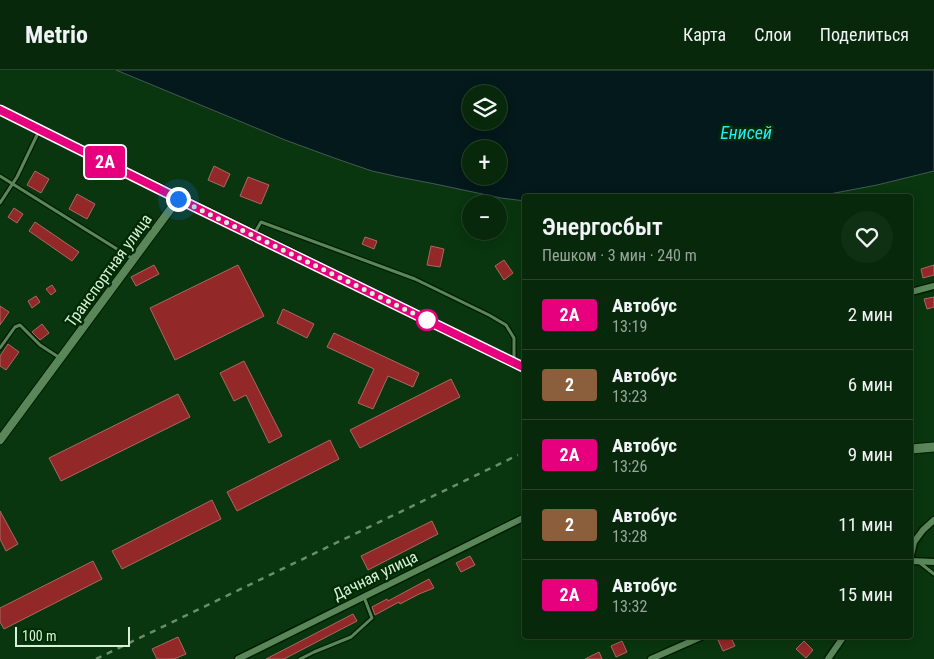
<!DOCTYPE html>
<html lang="ru">
<meta charset="utf-8">
<style>
body{margin:0;font-family:"Roboto Condensed",sans-serif;background:#103013;color:#f1f3f6;height:100vh;display:flex;flex-direction:column;font-size:19px;white-space:nowrap}
*{box-sizing:border-box;margin:0}
p{font-size:16px;color:#98a69c}
.icon{flex:none;width:28px;height:28px;fill:none;stroke:currentColor;stroke-width:2;stroke-linecap:round;stroke-linejoin:round}
.map{position:relative;flex:1;overflow:hidden}
.side{position:absolute;left:522px;top:124px;width:391px;height:445px;display:flex;flex-direction:column;background:#07280a;border-radius:5px;box-shadow:0 2px 12px #0003,0 0 0 1px #28442b}
.side>*{flex:none}
.badge{padding:0 10px;border-radius:4px;font-size:18px;line-height:32px}
.controls{position:absolute;left:462px;top:15px;display:grid;gap:10px}
.controls a{display:grid;place-items:center;width:45px;height:45px;border-radius:50%;background:#07280a;box-shadow:0 2px 12px #0003,0 0 0 1px #28442b;font-size:25px}
.scale{position:absolute;left:15px;bottom:12px;width:115px;box-sizing:border-box;padding-left:5px;border:2px solid #d9f1d8;border-top:0;font-size:14px;line-height:18px;white-space:nowrap;color:#d9f1d8;-webkit-text-stroke:4px #002c04;paint-order:stroke}
.you{position:absolute;width:25px;height:25px;margin:-12px;border:4px solid #fff;border-radius:50%;background:#1a73e8;box-shadow:0 0 0 8px #1a73e833}
.map>.badge{position:absolute;translate:-50% -50%;box-shadow:0 0 0 2px #fff}
.round{display:grid;place-items:center;flex:none;width:52px;height:52px;border-radius:26px;background:#103013}
.head{display:flex;align-items:center;justify-content:space-between;height:85px;padding:0 20px}
h1{font-size:24px;font-weight:600;line-height:38px}
ul{padding:0;list-style:none}
li{display:flex;align-items:center;gap:15px;height:70px;padding:0 20px;border-top:1px solid #28442b}
li div{flex:1}
li b{display:block;font-size:19px}
li em{font-style:normal}
li .badge{min-width:55px;font-weight:700;text-align:center}
header{display:flex;align-items:center;gap:30px;box-sizing:border-box;height:70px;padding:0 25px;background:#07280a;border-bottom:1px solid #28442b}
header strong{font-size:24px}
nav{display:flex;gap:28px;margin-inline-start:auto;font-size:18px}
.map>svg:first-child{display:block}
.water{fill:#04191b;stroke:#445a54;fill-rule:evenodd}
.building{fill:#932829;stroke:#a96964}
.lines{fill:none;stroke-linecap:round;stroke-linejoin:round}
.service-casing{stroke:#001c01;stroke-width:5.5}
.minor-casing{stroke:#001c01;stroke-width:9}
.tertiary-casing{stroke:#001c01;stroke-width:10}
.secondary-casing{stroke:#001c01;stroke-width:11}
.service{stroke:#5a875a;stroke-width:3}
.minor{stroke:#5a875a;stroke-width:6}
.tertiary{stroke:#5a875a;stroke-width:8}
.secondary{stroke:#5a875a;stroke-width:9}
.rail{stroke:#6a8d6c;stroke-width:2.5;stroke-dasharray:6 6;stroke-linecap:butt}
.line-casing{stroke:#fff;stroke-width:11}
.line{stroke:#e6007e;stroke-width:8}
.walk{stroke:#d9f1d8;stroke-width:5;stroke-dasharray:0 9}
.stop-dot{fill:#fff;stroke:#e6007e;stroke-width:2.5}
.labels{text-anchor:middle;stroke-width:5;stroke-linejoin:round;paint-order:stroke}
.street-label{font-size:16px;fill:#d9f1d8;stroke:#002c04}
.water-label{font-size:18px;font-style:italic;fill:#2de6f7;stroke:#002c04}
</style>
<header>
<strong>Metrio</strong>
<nav><a>Карта</a><a>Слои</a><a>Поделиться</a></nav>
</header>
<div class="map">
<svg width="934" height="589" viewBox="0 0 934 589">
<rect width="100%" height="100%" fill="#09360e"/>
<path class="water" d="M 116,0 L 934,0 L 934,101 L 877,115 L 819,126 L 525,126 L 525,131 L 501,128 L 435,114 L 399,107 L 372,101 L 337,89 L 285,70 ZM 471,24 L 499,24 L 499,51 L 471,51 ZM 471,79 L 499,79 L 499,106 L 471,106 Z"/>
<g class="building">
<path d="M 214,96 L 230,104 L 224,117 L 208,110 Z"/>
<path d="M 35,101 L 49,109 L 41,123 L 27,115 Z"/>
<path d="M 248,107 L 269,115 L 261,134 L 240,126 Z"/>
<path d="M 77,124 L 95,134 L 87,149 L 69,139 Z"/>
<path d="M 14,138 L 23,144 L 17,153 L 8,147 Z"/>
<path d="M 35,152 L 79,182 L 72,191 L 29,161 Z"/>
<path d="M 365,167 L 377,171 L 374,179 L 362,174 Z"/>
<path d="M 431,176 L 444,179 L 440,197 L 427,195 Z"/>
<path d="M 504,190 L 513,203 L 504,210 L 495,196 Z"/>
<path d="M 154,195 L 159,204 L 136,216 L 131,207 Z"/>
<path d="M 238,195 L 264,246 L 175,290 L 150,238 Z"/>
<path d="M 934,195 L 934,205 L 923,208 L 921,199 Z"/>
<path d="M 52,215 L 56,221 L 51,225 L 46,219 Z"/>
<path d="M 36,226 L 40,232 L 32,238 L 28,231 Z"/>
<path d="M 934,227 L 934,237 L 927,239 L 924,229 Z"/>
<path d="M 0,236 L 9,242 L 0,255 Z"/>
<path d="M 283,239 L 314,254 L 307,268 L 277,253 Z"/>
<path d="M 42,254 L 49,263 L 40,270 L 32,262 Z"/>
<path d="M 334,263 L 419,303 L 413,317 L 388,306 L 373,339 L 358,333 L 374,299 L 327,277 Z"/>
<path d="M 8,274 L 19,282 L 6,300 L 0,296 L 0,286 Z"/>
<path d="M 244,291 L 282,366 L 269,373 L 246,325 L 234,331 L 220,303 Z"/>
<path d="M 451,309 L 460,327 L 360,378 L 350,360 Z"/>
<path d="M 178,324 L 190,347 L 61,411 L 49,388 Z"/>
<path d="M 330,370 L 339,389 L 237,441 L 227,422 Z"/>
<path d="M 212,430 L 221,449 L 122,499 L 112,481 Z"/>
<path d="M 0,441 L 18,474 L 6,481 L 0,469 Z"/>
<path d="M 432,451 L 438,464 L 368,500 L 361,486 Z"/>
<path d="M 470,486 L 475,495 L 461,502 L 456,493 Z"/>
<path d="M 93,491 L 102,509 L 4,559 L 0,552 L 0,538 Z"/>
<path d="M 429,509 L 434,518 L 419,524 L 400,534 L 399,532 L 375,545 L 372,537 L 387,529 L 388,531 Z"/>
<path d="M 353,544 L 357,551 L 284,589 L 266,589 Z"/>
<path d="M 726,566 L 730,566 L 735,576 L 723,581 L 718,570 Z"/>
<path d="M 178,567 L 186,584 L 174,589 L 157,589 L 152,579 Z"/>
<path d="M 622,571 L 627,582 L 616,587 L 611,576 Z"/>
<path d="M 804,571 L 813,580 L 806,588 L 796,579 Z"/>
<path d="M 599,582 L 602,589 L 585,589 Z"/>
</g>
<g class="lines">
<g class="service-casing">
<g id="service">
<path d="M 0,106 L 133,189"/>
<path d="M 0,133 L 17,107 L 39,61"/>
<path d="M 254,164 L 261,152 L 415,209 L 489,245 L 506,255 L 514,268 L 514,292"/>
<path d="M 0,278 L 15,257 L 20,255 L 40,275 L 60,288"/>
<path d="M 920,493 L 934,504"/>
<path d="M 300,589 L 314,582 L 351,567 L 372,548 L 364,527"/>
</g>
</g>
<g class="minor-casing">
<g id="minor">
<path d="M 911,222 L 934,216"/>
<path d="M 911,485 L 914,472 L 923,460 L 934,450"/>
<path d="M 911,491 L 934,492"/>
<path d="M 238,589 L 525,447"/>
<path d="M 651,589 L 703,566"/>
<path d="M 828,589 L 844,566"/>
</g>
</g>
<g class="tertiary-casing">
<path id="tertiary" d="M 0,370 L 178,129"/>
</g>
<g class="secondary-casing">
<g id="secondary">
<path d="M 0,40 L 525,298"/>
<path d="M 911,379 L 934,377"/>
</g>
</g>
<use href="#service" class="service"/>
<use href="#minor" class="minor"/>
<use href="#tertiary" class="tertiary"/>
<use href="#secondary" class="secondary"/>
<path class="rail" d="M 96,589 L 518,385"/>
</g>
<g class="lines">
<g class="line-casing">
<path id="line" d="M 0,40 L 193,136 L 525,298"/>
</g>
<use href="#line" class="line"/>
<path class="walk" d="M 178,129 L 427,250"/>
</g>
<circle class="stop-dot" cx="427" cy="250" r="10"/>
<g class="labels">
<g class="street-label">
<text transform="translate(108 200) rotate(-54)" y="6">Транспортная улица</text>
<text transform="translate(375 505) rotate(-26)" y="6">Дачная улица</text>
</g>
<g class="water-label">
<text x="746" y="69">Енисей</text>
</g>
</g>
</svg>
<div class="controls">
<a><svg class="icon" aria-label="layers" viewBox="0 0 24 24"><path d="M12 4l9 5-9 5-9-5zM3 14l9 5 9-5"/></svg></a>
<a>+</a>
<a>−</a>
</div>
<div class="scale">100 m</div>
<div class="you" style="left:178px;top:129px"></div>
<b class="badge" style="left:105px;top:92px;background:#e6007e;color:#fff">2А</b>
<section class="side">
<div class="head"><div><h1>Энергосбыт</h1><p>Пешком · 3 мин · 240 m</p></div><a class="round"><svg class="icon" aria-label="heart" viewBox="0 0 24 24"><path d="M12 20l-8-8c-3-5 5-10 8-4 3-6 11-1 8 4z"/></svg></a></div>
<ul>
<li><span class="badge" style="background:#e6007e;color:#fff">2А</span><div><b>Автобус</b><p>13:19</p></div><em>2 мин</em></li>
<li><span class="badge" style="background:#8b5e3c;color:#fff">2</span><div><b>Автобус</b><p>13:23</p></div><em>6 мин</em></li>
<li><span class="badge" style="background:#e6007e;color:#fff">2А</span><div><b>Автобус</b><p>13:26</p></div><em>9 мин</em></li>
<li><span class="badge" style="background:#8b5e3c;color:#fff">2</span><div><b>Автобус</b><p>13:28</p></div><em>11 мин</em></li>
<li><span class="badge" style="background:#e6007e;color:#fff">2А</span><div><b>Автобус</b><p>13:32</p></div><em>15 мин</em></li>
</ul>
</section>
</div>
